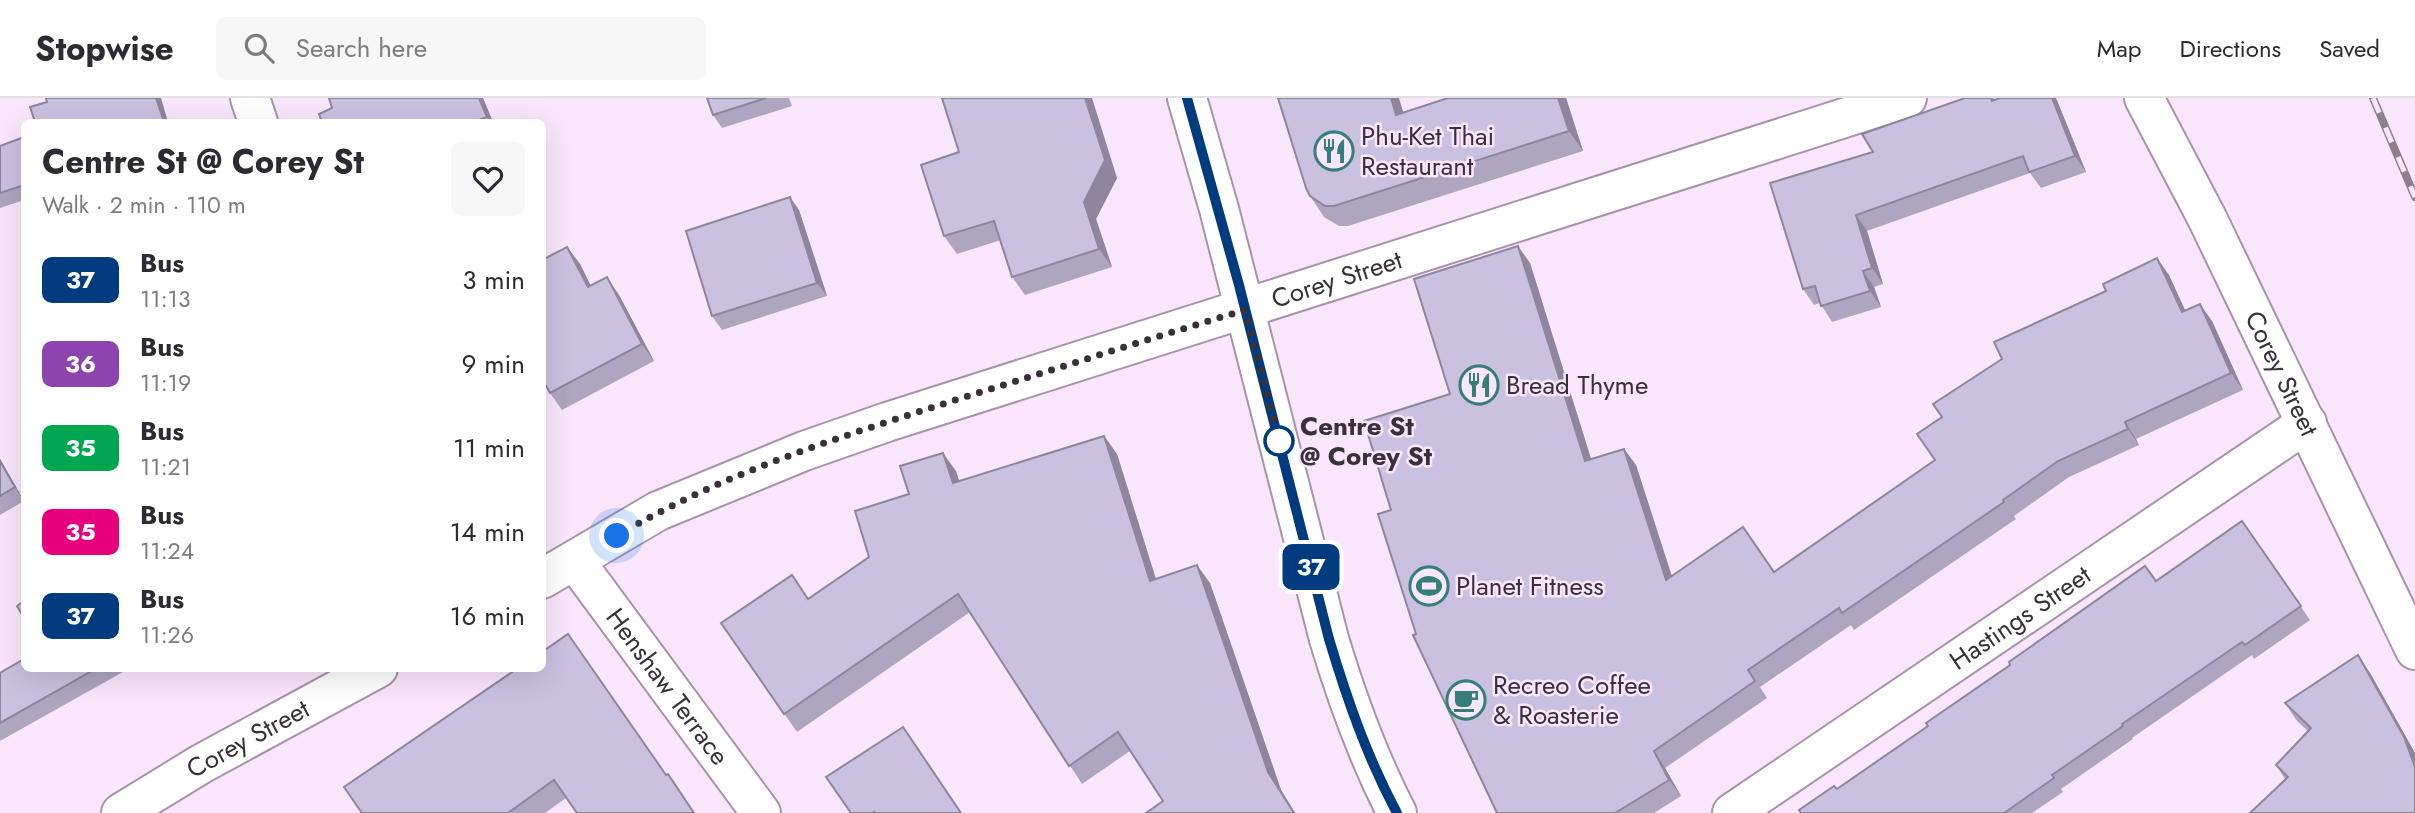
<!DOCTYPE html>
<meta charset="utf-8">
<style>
body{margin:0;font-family:Jost,sans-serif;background:#f7f7f7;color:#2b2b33;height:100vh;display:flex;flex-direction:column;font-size:26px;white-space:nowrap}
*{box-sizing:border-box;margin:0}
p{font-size:23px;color:#7c7c81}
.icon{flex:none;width:38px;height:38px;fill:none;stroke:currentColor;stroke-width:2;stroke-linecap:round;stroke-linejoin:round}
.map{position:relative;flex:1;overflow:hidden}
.panel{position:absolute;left:21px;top:21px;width:525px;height:553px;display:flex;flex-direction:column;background:#fff;border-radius:10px;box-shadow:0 7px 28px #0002}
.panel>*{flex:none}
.badge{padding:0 14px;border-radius:10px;font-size:24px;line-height:46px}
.you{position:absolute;width:35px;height:35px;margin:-18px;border:5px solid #fff;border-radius:50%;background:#1a73e8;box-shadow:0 0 0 10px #1a73e833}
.map>.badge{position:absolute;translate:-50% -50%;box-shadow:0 0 0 4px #fff}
.round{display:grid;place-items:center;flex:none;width:74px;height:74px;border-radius:10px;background:#f7f7f7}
.head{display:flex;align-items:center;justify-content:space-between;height:119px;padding:0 21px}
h1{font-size:33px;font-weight:700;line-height:52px}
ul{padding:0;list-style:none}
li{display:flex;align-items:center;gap:21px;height:84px;padding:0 21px}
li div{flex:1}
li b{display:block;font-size:26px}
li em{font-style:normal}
li .badge{min-width:77px;font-weight:700;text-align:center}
header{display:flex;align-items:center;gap:42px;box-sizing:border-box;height:98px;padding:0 35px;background:#fff;border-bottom:2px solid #e1e1e2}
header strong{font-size:33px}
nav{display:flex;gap:38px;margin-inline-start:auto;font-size:24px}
.search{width:490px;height:63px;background:#f7f7f7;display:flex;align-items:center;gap:18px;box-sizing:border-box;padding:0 24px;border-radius:10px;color:#7c7c81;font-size:26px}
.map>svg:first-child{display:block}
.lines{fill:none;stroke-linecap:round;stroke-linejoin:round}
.minor-casing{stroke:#a992ac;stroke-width:42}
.major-casing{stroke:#a992ac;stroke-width:42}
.minor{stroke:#fff;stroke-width:38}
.major{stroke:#fff;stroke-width:38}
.rail-casing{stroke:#8d7f8f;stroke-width:8}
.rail{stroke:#fae6fc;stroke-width:5;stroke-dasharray:16;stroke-linecap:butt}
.wall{fill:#aea5c1}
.shaded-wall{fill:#8d869d}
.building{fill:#cac0e0;stroke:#8d869d;stroke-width:2}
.line-casing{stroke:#fff;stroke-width:16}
.line{stroke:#003b80;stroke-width:10}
.walk{stroke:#39303a;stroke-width:7;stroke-dasharray:0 12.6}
.stop-dot{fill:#fff;stroke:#003b80;stroke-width:3.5}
.labels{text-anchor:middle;stroke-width:5;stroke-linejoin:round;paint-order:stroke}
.poi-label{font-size:26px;fill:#39303a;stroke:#fae6fc;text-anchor:start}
.street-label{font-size:26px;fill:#39303a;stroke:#fae6fc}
.stop-label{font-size:26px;font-weight:bold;fill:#39303a;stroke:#fae6fc;text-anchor:start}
</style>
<header>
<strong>Stopwise</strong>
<div class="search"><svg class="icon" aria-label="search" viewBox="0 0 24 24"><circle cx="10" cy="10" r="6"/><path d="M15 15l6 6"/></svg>Search here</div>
<nav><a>Map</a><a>Directions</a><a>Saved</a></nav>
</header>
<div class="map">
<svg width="2415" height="715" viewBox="0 0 2415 715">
<rect width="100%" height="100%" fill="#fae6fc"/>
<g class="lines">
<g class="minor-casing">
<g id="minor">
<path d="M 250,0 L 258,24"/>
<path id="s1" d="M 2144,0 L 2207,120 L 2415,552"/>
<path id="s2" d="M 575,463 L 761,715"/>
<path id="s3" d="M 542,481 L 658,413 L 804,353 L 887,324 L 1907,0"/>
<path id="s4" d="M 121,715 L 201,666 L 378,570"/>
<path id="s5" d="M 1732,715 L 2307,325"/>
</g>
</g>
<g class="major-casing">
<path id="major" d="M 1187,0 L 1219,111 L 1329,541 C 1347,601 1368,659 1397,715"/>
</g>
<use href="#minor" class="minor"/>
<use href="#major" class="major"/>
<g class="rail-casing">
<path id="rail" d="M 2373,0 L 2415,99"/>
</g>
<use href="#rail" class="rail"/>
</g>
<g class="wall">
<path d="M 483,0 L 493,24 L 322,24 Z"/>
<path d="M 707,0 L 789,0 L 792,8 L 722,30 L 713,17 Z"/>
<path d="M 1448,0 L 1566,0 L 1583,53 L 1348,128 L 1339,128 L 1324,119 L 1310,98 L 1403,14 Z"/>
<path d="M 1965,0 L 1994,0 L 1995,2 L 2056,0 L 2086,74 L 2041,90 L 2030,75 L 1867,133 L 1883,186 L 1874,189 L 1881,209 L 1832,224 L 1820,205 L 1814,207 L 1803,191 L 1873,54 Z"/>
<path d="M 24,39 L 24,102 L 0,110 L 0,48 Z"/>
<path d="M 1117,80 L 1096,121 L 1112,169 L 1025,197 L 1012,179 L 1001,142 L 957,156 L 944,138 Z"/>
<path d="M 799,112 L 827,198 L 722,232 L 712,218 Z"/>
<path d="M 567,149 L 580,166 L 591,188 L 619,197 L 654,263 L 562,312 L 550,295 Z"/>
<path d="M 1530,165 L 1591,361 L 1624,351 L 1636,367 L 1672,478 L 1774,474 L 1935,362 L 2169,177 L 2185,212 L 2212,223 L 2243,292 L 2136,341 L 2139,347 L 2069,379 L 2014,418 L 2016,421 L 1854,532 L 1851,527 L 1760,589 L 1767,600 L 1665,670 L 1681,698 L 1654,715 L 1497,715 L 1416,536 L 1391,412 L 1450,296 Z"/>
<path d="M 1104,338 L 1117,356 L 1156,481 L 1210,485 L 1281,692 L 1295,715 L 1146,715 L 1163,703 L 1130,653 L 1082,686 L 970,514 L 797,634 L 721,525 L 809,501 L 869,459 L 956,373 L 959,383 Z"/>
<path d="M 0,361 L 24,403 L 0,417 Z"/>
<path d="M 2242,423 L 2310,522 L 2254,561 L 2252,557 L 2132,640 L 2133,641 L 2061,691 L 2063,694 L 2032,715 L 1801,715 L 2156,483 Z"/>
<path d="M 24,570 L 130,570 L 0,643 L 0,575 Z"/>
<path d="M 2370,575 L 2415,655 L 2415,715 L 2285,681 L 2276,667 L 2308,633 L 2297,623 L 2285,605 Z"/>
<path d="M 666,677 L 695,715 L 566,700 L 545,715 L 362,715 L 344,689 Z"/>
</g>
<g class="shaded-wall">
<path d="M 156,0 L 161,0 L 168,24 L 164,24 Z"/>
<path d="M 479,0 L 483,0 L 493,24 L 491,24 L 487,19 Z"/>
<path d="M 1085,0 L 1092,0 L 1117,80 L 1096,121 L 1112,169 L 1099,151 L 1084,104 Z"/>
<path d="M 1391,0 L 1399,0 L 1410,37 L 1396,17 Z"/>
<path d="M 1558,0 L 1566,0 L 1583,53 L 1569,33 Z"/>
<path d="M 2052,0 L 2056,0 L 2086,74 L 2075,58 Z"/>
<path d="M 790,99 L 799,112 L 827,198 L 817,185 Z"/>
<path d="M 1856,117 L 1867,133 L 1883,186 L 1872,170 Z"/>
<path d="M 1518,148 L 1530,165 L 1597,380 L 1585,363 Z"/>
<path d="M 567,149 L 580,166 L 600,207 L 588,189 Z"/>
<path d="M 2157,160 L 2169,177 L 2193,230 L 2182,214 Z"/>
<path d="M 1863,173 L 1874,189 L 1881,209 L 1870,193 Z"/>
<path d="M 607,179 L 619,197 L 654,263 L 642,246 Z"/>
<path d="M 2200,206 L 2212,223 L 2243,292 L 2231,275 Z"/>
<path d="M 2125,324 L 2136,341 L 2139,347 L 2128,331 Z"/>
<path d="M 1104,338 L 1117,356 L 1162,501 L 1150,483 Z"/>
<path d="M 1624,351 L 1636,367 L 1678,498 L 1666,482 Z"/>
<path d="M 943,355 L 956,373 L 965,403 L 953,385 Z"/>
<path d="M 0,361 L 24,403 L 15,389 L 0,363 Z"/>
<path d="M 1197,467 L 1210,485 L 1281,692 L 1295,715 L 1294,715 L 1268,674 Z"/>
<path d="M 2358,557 L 2370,575 L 2415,655 L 2415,669 Z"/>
<path d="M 1654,653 L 1665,670 L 1681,698 L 1669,682 Z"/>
</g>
<g class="building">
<path d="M 46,0 L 156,0 L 164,24 L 35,24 L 30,9 L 47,4 Z"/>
<path d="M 329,0 L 479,0 L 487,19 L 474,24 L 322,24 L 319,16 L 332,10 Z"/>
<path d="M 707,0 L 766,0 L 713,17 Z"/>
<path d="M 942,0 L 1085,0 L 1105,62 L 1084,104 L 1099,151 L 1012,179 L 994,123 L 944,138 L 921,67 L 959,54 Z"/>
<path d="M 1278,0 L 1391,0 L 1396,17 L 1448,0 L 1558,0 L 1569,33 L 1334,108 L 1325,108 L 1310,98 L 1306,90 Z"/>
<path d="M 1965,0 L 1991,0 L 1992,3 L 2000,0 L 2052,0 L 2075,58 L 2029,74 L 2023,58 L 1856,117 L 1872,170 L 1863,173 L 1870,193 L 1821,208 L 1815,188 L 1803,191 L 1770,85 L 1873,54 L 1862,36 Z"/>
<path d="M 24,39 L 24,87 L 0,95 L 0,48 Z"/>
<path d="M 790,99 L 817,185 L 712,218 L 686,133 Z"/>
<path d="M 1518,148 L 1585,363 L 1624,351 L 1666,482 L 1743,429 L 1774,474 L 1935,362 L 1917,336 L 1942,319 L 1933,306 L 2002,261 L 1994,244 L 2106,193 L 2103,186 L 2157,160 L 2182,214 L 2200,206 L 2231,275 L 2125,324 L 2128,331 L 2058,363 L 2003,402 L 2004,404 L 1842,515 L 1839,510 L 1748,572 L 1755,583 L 1654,653 L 1669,682 L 1615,715 L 1497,715 L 1413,537 L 1416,536 L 1378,416 L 1391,412 L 1364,323 L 1450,296 L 1414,181 Z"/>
<path d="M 567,149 L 588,189 L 607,179 L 642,246 L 550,295 L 542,281 L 542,162 Z"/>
<path d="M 1104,338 L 1150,483 L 1197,467 L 1268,674 L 1294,715 L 1146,715 L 1163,703 L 1118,634 L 1069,668 L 958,496 L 784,616 L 721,525 L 792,477 L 808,501 L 869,459 L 855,413 L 909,396 L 900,368 L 943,355 L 953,385 Z"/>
<path d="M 0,363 L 15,389 L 0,398 Z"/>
<path d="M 2242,423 L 2301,508 L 2245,547 L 2242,544 L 2122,626 L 2123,628 L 2052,677 L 2054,680 L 2004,715 L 1801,715 L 1799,712 L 1834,688 L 1837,691 L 1928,628 L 1926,625 L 2010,567 L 2009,564 L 2145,468 L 2156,483 Z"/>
<path d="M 24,503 L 24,520 L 17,508 Z"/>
<path d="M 568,536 L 666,677 L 668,676 L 694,715 L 577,715 L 554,682 L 508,715 L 362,715 L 344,689 L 518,570 L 542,570 L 542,554 Z"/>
<path d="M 2358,557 L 2404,639 L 2415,669 L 2415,715 L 2250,715 L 2288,679 L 2276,667 L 2311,630 L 2285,605 Z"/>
<path d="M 24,561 L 24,570 L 97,570 L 0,625 L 0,575 Z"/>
<path d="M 903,629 L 961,715 L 875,715 L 874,714 L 873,715 L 851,715 L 826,679 Z"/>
</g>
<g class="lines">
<g class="line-casing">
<path id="line" d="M 1187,0 L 1239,187 L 1329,541 C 1347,601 1367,659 1397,715"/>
</g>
<use href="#line" class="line"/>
<path class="walk" d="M 617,438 C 718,377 834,341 946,305 C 1046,274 1145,242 1245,212 L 1279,343"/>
</g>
<defs>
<g id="restaurant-ring" transform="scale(2.0125)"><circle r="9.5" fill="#fae6fc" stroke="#357e7a" stroke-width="1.5"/><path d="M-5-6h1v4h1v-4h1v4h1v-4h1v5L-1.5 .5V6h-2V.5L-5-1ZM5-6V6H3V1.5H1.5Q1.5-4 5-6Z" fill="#357e7a"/></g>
<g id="stadium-ring" transform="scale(2.0125)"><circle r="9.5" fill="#fae6fc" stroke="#357e7a" stroke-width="1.5"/><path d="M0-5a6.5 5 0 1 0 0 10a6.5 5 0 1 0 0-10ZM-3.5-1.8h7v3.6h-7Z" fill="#357e7a"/></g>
<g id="cafe-ring" transform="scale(2.0125)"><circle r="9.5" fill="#fae6fc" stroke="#357e7a" stroke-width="1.5"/><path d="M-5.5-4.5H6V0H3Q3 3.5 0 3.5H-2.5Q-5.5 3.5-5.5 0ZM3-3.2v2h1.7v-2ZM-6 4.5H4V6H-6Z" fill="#357e7a"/></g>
</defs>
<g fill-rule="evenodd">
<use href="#restaurant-ring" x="1334" y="53"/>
<use href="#restaurant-ring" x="1479" y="287"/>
<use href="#stadium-ring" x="1429" y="488"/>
<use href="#cafe-ring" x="1466" y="602"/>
</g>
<circle class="stop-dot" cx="1279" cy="343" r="14"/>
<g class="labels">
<g class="poi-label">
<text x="1361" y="47">Phu-Ket Thai<tspan x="1361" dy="30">Restaurant</tspan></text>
<text x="1506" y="296">Bread Thyme</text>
<text x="1456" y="497">Planet Fitness</text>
<text x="1493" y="596">Recreo Coffee<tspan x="1493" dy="30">&amp; Roasterie</tspan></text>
</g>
<g class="street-label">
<text dy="9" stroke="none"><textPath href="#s3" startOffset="852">Corey Street</textPath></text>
<text dy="9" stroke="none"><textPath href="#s1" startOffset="308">Corey Street</textPath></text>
<text dy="9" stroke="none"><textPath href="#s5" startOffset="348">Hastings Street</textPath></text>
<text dy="9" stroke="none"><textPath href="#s2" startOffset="156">Henshaw Terrace</textPath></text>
<text dy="9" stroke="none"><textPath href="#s4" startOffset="147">Corey Street</textPath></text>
</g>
<g class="stop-label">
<text x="1300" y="337">Centre St<tspan x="1300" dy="30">@ Corey St</tspan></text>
</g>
</g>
</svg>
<div class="you" style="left:617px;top:438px"></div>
<b class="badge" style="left:1311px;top:469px;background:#003b80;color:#fff">37</b>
<section class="panel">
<div class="head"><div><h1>Centre St @ Corey St</h1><p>Walk · 2 min · 110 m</p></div><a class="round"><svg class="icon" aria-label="heart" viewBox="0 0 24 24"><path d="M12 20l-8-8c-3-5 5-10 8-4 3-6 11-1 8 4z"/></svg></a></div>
<ul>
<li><span class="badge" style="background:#003b80;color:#fff">37</span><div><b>Bus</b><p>11:13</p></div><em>3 min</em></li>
<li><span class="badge" style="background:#8e44ad;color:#fff">36</span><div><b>Bus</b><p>11:19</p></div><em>9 min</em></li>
<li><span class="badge" style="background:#00a651;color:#fff">35</span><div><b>Bus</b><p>11:21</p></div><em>11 min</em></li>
<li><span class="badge" style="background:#e6007e;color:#fff">35</span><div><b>Bus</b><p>11:24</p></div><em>14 min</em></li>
<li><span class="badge" style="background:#003b80;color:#fff">37</span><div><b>Bus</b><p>11:26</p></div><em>16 min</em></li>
</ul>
</section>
</div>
